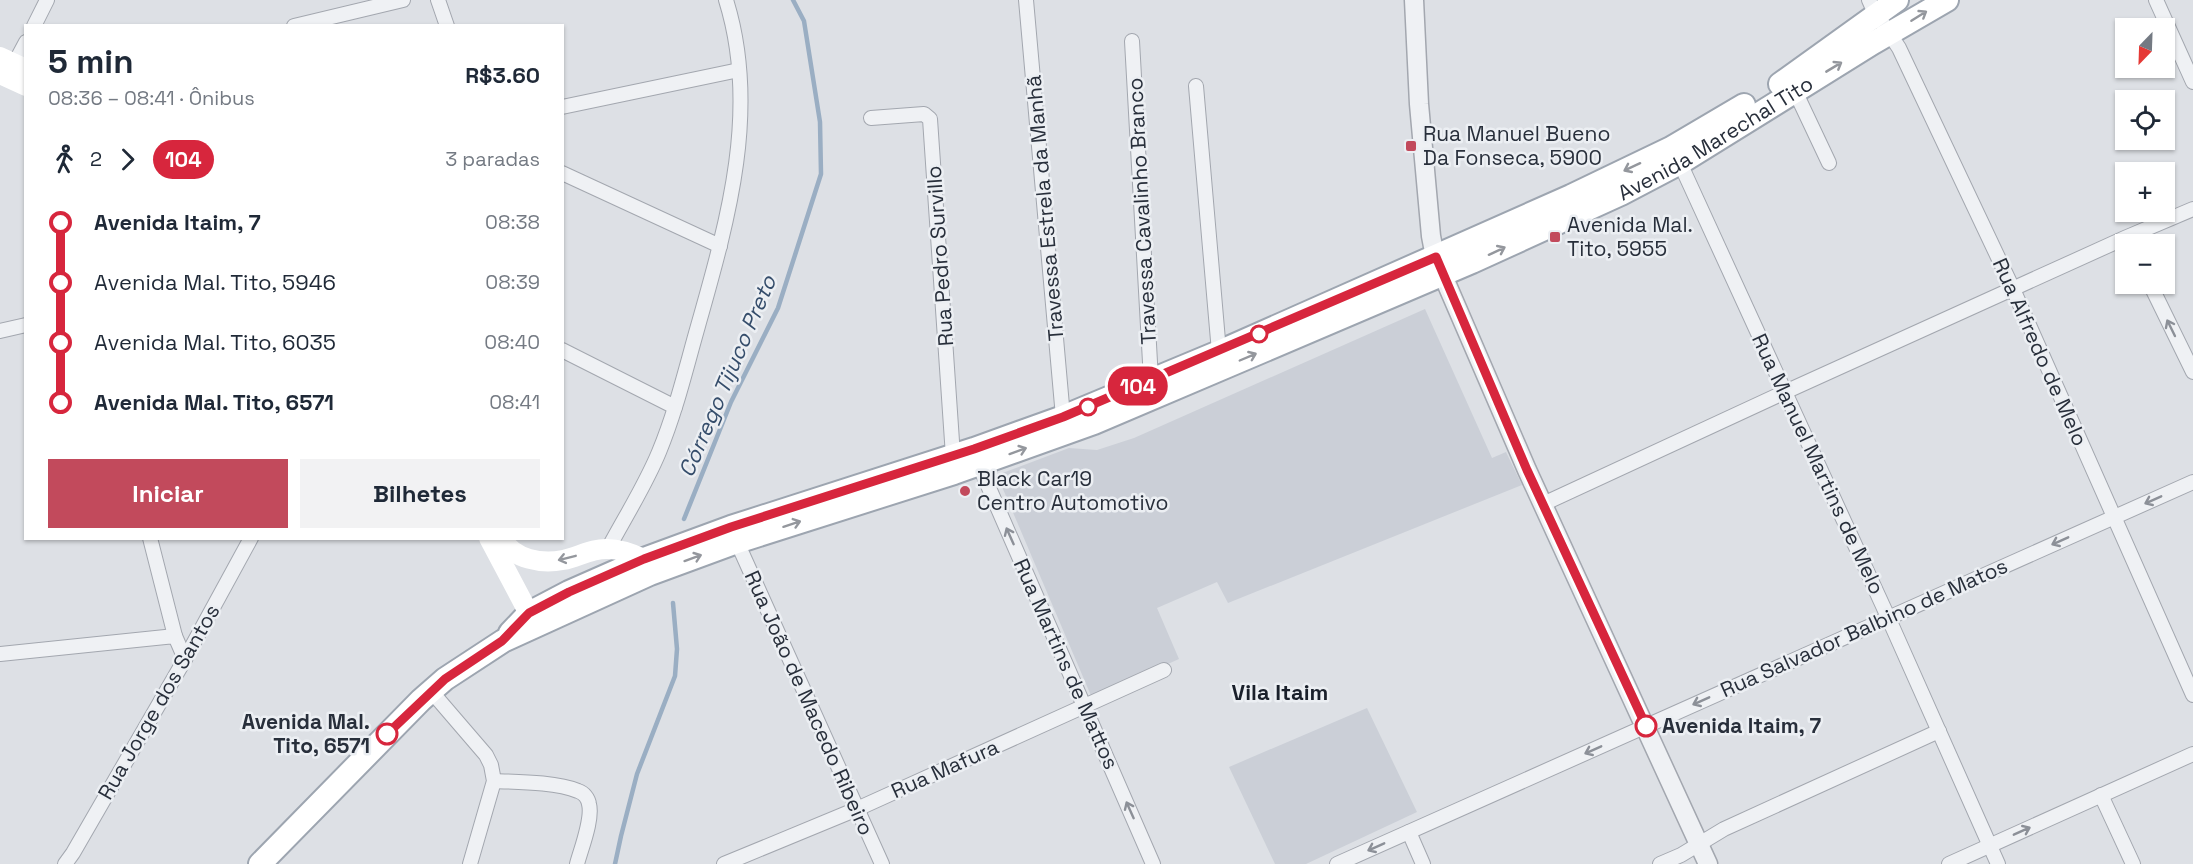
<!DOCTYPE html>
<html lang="pt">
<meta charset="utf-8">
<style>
body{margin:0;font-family:"Space Grotesk",sans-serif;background:#f2f2f3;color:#1f2937;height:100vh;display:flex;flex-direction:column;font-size:22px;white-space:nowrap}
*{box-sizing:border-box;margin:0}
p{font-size:20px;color:#747a83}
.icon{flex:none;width:33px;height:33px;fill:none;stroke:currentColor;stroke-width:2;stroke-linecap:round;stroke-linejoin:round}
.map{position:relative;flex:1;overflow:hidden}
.details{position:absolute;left:24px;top:24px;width:540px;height:516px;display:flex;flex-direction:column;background:#fff;border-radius:0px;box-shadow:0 2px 4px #0004}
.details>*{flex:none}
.badge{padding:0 12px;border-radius:20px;font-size:21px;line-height:39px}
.needle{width:39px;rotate:203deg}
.tools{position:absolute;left:2115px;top:18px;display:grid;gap:12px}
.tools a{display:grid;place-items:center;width:60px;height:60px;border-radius:0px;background:#fff;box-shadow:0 2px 4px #0004;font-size:30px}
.map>.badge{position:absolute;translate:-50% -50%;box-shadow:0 0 0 3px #fff}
.legs{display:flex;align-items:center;gap:9px;height:66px;padding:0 24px;font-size:20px}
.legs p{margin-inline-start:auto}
.overview{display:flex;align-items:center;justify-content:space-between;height:102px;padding:0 24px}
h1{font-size:33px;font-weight:700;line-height:45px}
.primary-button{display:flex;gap:12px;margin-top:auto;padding:12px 24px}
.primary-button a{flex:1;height:69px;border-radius:0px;background:#c24a5c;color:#fff;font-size:24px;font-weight:700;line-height:69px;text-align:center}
.primary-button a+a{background:#f2f2f3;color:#1f2937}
ul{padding:0 24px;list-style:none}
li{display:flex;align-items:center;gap:21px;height:60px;font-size:22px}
li i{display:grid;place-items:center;width:9px;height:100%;margin:0 8px;background:currentColor}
li i::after{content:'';width:15px;height:15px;margin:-8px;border:4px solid;border-radius:50%;background:#fff}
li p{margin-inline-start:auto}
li:first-child i{background:linear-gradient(#0000 50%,currentColor 0)}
li:last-child i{background:linear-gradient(currentColor 50%,#0000 0)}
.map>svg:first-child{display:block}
.built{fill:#cbcfd7}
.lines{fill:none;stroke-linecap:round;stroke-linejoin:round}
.stream{stroke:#9aaec3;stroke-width:4.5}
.minor-casing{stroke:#a3a7af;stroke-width:16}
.tertiary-casing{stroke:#a3a7af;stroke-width:21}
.primary-casing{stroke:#9da5b0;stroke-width:26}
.minor{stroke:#eff1f4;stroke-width:14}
.tertiary{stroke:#eff1f4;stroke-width:18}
.secondary{stroke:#fff;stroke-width:20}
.primary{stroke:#fff;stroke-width:22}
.oneway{stroke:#94979d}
.oneway2{stroke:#8c9098}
.line-1-casing{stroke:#fff;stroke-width:14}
.line-1{stroke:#d7263d;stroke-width:9}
.poi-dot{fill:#c24a5c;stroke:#eceff3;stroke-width:2}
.stop-1-dot{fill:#fff;stroke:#d7263d;stroke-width:3}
.labels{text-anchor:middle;stroke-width:5;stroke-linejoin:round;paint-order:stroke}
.poi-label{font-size:21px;fill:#282f3b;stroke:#eceff3;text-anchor:start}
.street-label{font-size:21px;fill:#282f3b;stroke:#eceff3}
.stop-label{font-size:21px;font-weight:bold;fill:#282f3b;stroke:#eceff3;text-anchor:end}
.water-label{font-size:22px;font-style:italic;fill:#354d6b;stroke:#eceff3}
.neighbourhood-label{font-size:22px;font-weight:bold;fill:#1a202b;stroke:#eceff3}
</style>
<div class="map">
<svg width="2193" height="864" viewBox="0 0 2193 864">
<rect width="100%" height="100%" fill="#dde0e5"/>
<g class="built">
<path d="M 1425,309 L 1492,458 L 1506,452 L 1522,485 L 1228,603 L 1217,582 L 1157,608 L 1179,659 L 1092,698 L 997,475 L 1069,448 L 1097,450 L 1134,438 Z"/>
<path d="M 1367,708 L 1417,812 L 1306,864 L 1275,864 L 1229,767 Z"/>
</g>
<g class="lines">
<g class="stream">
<path d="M 684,519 L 731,402 L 778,308 L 821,174 L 820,122 L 804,21 L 793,0"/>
<path d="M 615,864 L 621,836 L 637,774 L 675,676 L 677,649 L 673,603"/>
</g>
<g class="minor-casing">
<g id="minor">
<path d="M 438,0 L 447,26"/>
<path d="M 1026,0 L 1063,417"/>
<path d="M 1869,0 L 1873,9 L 1899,48 L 2013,289 L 2193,695"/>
<path d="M 2156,0 L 2193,82"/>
<path d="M 34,26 L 47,0"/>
<path d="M 294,26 L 403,0"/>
<path d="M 1132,41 L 1151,380"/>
<path d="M 11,70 L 26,42"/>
<path d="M 1196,86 L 1219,352"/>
<path d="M 1795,91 L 1829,163"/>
<path d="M 562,107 L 739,70"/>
<path d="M 871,118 L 924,114 L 930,119 L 953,456"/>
<path d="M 1680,163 L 1888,617 L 1998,864"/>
<path d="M 562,173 L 720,246"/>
<path d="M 2150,284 L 2193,372"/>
<path d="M 0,331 L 26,325"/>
<path d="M 562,350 L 675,407"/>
<path d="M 979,465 L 1153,864"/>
<path d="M 1543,504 L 1785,392 L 2127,237 L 2193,209"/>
<path d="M 150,538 L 175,636"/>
<path d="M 737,542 L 882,864"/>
<path d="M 608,549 C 625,517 645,486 659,452 C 676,411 686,368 698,326 C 728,220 760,109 726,0"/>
<path d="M 0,654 L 175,636 L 185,659"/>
<path d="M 431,691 L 486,755 L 491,765 L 494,781 L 470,864"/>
<path d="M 494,781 C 517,782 556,782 578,791 C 584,793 588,798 589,804 C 593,819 581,849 577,864"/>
<path d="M 2101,795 L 2133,864"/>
<path d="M 1409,832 L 1423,864"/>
<path d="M 65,864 L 73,853 L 185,659 L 251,538"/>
<path d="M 724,864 L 857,809 L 1164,670"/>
<path d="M 1337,864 L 2193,482"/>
<path d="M 1660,864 L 1681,855 L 1724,829 L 1939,731"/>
<path d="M 1949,864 L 2193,754"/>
</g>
</g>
<g class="tertiary-casing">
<path id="tertiary" d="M 1414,0 L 1419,104 L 1431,236 L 1435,257 L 1527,470 L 1708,864"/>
</g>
<g class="primary-casing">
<g id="primary">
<path d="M 1780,84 L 1897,0"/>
<path d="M 510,633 L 529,613 L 569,592 L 644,559 L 731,527 L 974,449 L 1063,417 L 1219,352 L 1571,196 L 1671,148 L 1744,105"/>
<path id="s1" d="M 260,864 L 421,700 L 445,679 L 503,641 L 650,574 L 737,542 L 954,473 L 1094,423 L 1472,262 L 1621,194 L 1680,163 L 1873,43 L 1947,0"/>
</g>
</g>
<use href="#minor" class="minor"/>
<use href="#tertiary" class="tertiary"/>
<g class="secondary">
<path d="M 0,57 L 26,69"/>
<path d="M 0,74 L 26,86"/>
<path d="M 489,538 L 535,625"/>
<path d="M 502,538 C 513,560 542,564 563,560 C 578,557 593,548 608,549 C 621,549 633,554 644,559"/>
</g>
<use href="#primary" class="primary"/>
</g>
<defs><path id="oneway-shaft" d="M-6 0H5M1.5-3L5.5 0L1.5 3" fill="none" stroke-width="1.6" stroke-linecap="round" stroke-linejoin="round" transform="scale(1.5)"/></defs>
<g class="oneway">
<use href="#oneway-shaft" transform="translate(1919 16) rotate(-32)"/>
<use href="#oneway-shaft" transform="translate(1834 67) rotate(-31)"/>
<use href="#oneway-shaft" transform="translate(1632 167) rotate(155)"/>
<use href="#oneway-shaft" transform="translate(1497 251) rotate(-25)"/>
<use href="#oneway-shaft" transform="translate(1248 357) rotate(-23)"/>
<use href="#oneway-shaft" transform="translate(1018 451) rotate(-20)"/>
<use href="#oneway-shaft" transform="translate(792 524) rotate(-18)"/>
<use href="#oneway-shaft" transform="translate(567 558) rotate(166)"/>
<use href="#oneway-shaft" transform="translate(693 558) rotate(-20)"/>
</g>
<g class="oneway2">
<use href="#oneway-shaft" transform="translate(2171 328) rotate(-116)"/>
<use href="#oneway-shaft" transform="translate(2153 500) rotate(156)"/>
<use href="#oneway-shaft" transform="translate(1010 536) rotate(-114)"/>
<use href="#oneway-shaft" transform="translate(2060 541) rotate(156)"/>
<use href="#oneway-shaft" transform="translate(1701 701) rotate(156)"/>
<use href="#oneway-shaft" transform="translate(1593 750) rotate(156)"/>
<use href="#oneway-shaft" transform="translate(1130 810) rotate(-114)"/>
<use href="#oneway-shaft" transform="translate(2022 831) rotate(-24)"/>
<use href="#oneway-shaft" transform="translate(1376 847) rotate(156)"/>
</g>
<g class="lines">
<g class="line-1-casing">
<path id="line-1" d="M 387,734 L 445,679 L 502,641 L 529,613 L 569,592 L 644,559 L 731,527 L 974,449 L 1063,417 L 1436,257 L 1527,470 L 1646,726"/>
</g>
<use href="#line-1" class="line-1"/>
</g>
<g class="poi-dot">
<rect x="1405" y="140" width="12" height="12" rx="3"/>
<rect x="1549" y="231" width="12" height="12" rx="3"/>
<circle cx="965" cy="491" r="6"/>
</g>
<g class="stop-1-dot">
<circle cx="1259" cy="334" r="8"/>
<circle cx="1088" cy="407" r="8"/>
<circle cx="1646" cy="726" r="10"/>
<circle cx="387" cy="734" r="10"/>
</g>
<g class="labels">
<g class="poi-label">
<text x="1423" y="141">Rua Manuel Bueno<tspan x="1423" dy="24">Da Fonseca, 5900</tspan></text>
<text x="1567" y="232">Avenida Mal.<tspan x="1567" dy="24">Tito, 5955</tspan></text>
<text x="977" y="486">Black Car19<tspan x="977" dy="24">Centro Automotivo</tspan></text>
</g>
<g class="street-label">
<text dy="7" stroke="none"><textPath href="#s1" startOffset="1646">Avenida Marechal Tito</textPath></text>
<text transform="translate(1045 208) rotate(-95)" y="7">Travessa Estrela da Manhã</text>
<text transform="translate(1142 211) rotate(-93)" y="7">Travessa Cavalinho Branco</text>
<text transform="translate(940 256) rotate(-94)" y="7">Rua Pedro Survillo</text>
<text transform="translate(2040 352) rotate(66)" y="7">Rua Alfredo de Melo</text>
<text transform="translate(1818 464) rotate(65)" y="7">Rua Manuel Martins de Melo</text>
<text transform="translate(1864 628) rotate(-24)" y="7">Rua Salvador Balbino de Matos</text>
<text transform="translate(1066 664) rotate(66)" y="7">Rua Martins de Mattos</text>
<text transform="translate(159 702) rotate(-60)" y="7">Rua Jorge dos Santos</text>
<text transform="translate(809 703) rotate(66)" y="7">Rua João de Macedo Ribeiro</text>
<text transform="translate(945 769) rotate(-24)" y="7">Rua Mafura</text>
</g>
<g class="stop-label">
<text x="370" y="729">Avenida Mal.<tspan x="370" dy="24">Tito, 6571</tspan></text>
<text x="1662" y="733" text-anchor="start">Avenida Itaim, 7</text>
</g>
<g class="water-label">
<text transform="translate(727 376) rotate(-67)" y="8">Córrego Tijuco Preto</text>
</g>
<g class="neighbourhood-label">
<text x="1280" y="700">Vila Itaim</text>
</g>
</g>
</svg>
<div class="tools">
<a><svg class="needle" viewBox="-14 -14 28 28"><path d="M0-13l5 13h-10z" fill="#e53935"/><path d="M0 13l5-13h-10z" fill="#747a83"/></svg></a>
<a><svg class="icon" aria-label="locate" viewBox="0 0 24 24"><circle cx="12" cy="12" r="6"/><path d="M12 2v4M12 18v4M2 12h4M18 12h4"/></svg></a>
<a>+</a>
<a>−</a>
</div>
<b class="badge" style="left:1138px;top:386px;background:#d7263d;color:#fff">104</b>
<section class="details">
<div class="overview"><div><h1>5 min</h1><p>08:36 – 08:41 · Ônibus</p></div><b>R$3.60</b></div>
<div class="legs"><svg class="icon" aria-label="walk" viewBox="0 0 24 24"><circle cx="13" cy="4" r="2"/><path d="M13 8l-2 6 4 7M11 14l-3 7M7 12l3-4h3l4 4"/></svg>2<svg class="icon" aria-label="forward" viewBox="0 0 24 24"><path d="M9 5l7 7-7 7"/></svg><b class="badge" style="background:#d7263d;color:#fff">104</b><p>3 paradas</p></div>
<ul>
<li><i style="color:#d7263d"></i><b>Avenida Itaim, 7</b><p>08:38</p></li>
<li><i style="color:#d7263d"></i><span>Avenida Mal. Tito, 5946</span><p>08:39</p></li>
<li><i style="color:#d7263d"></i><span>Avenida Mal. Tito, 6035</span><p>08:40</p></li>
<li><i style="color:#d7263d"></i><b>Avenida Mal. Tito, 6571</b><p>08:41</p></li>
</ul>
<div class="primary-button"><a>Iniciar</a><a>Bilhetes</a></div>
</section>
</div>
